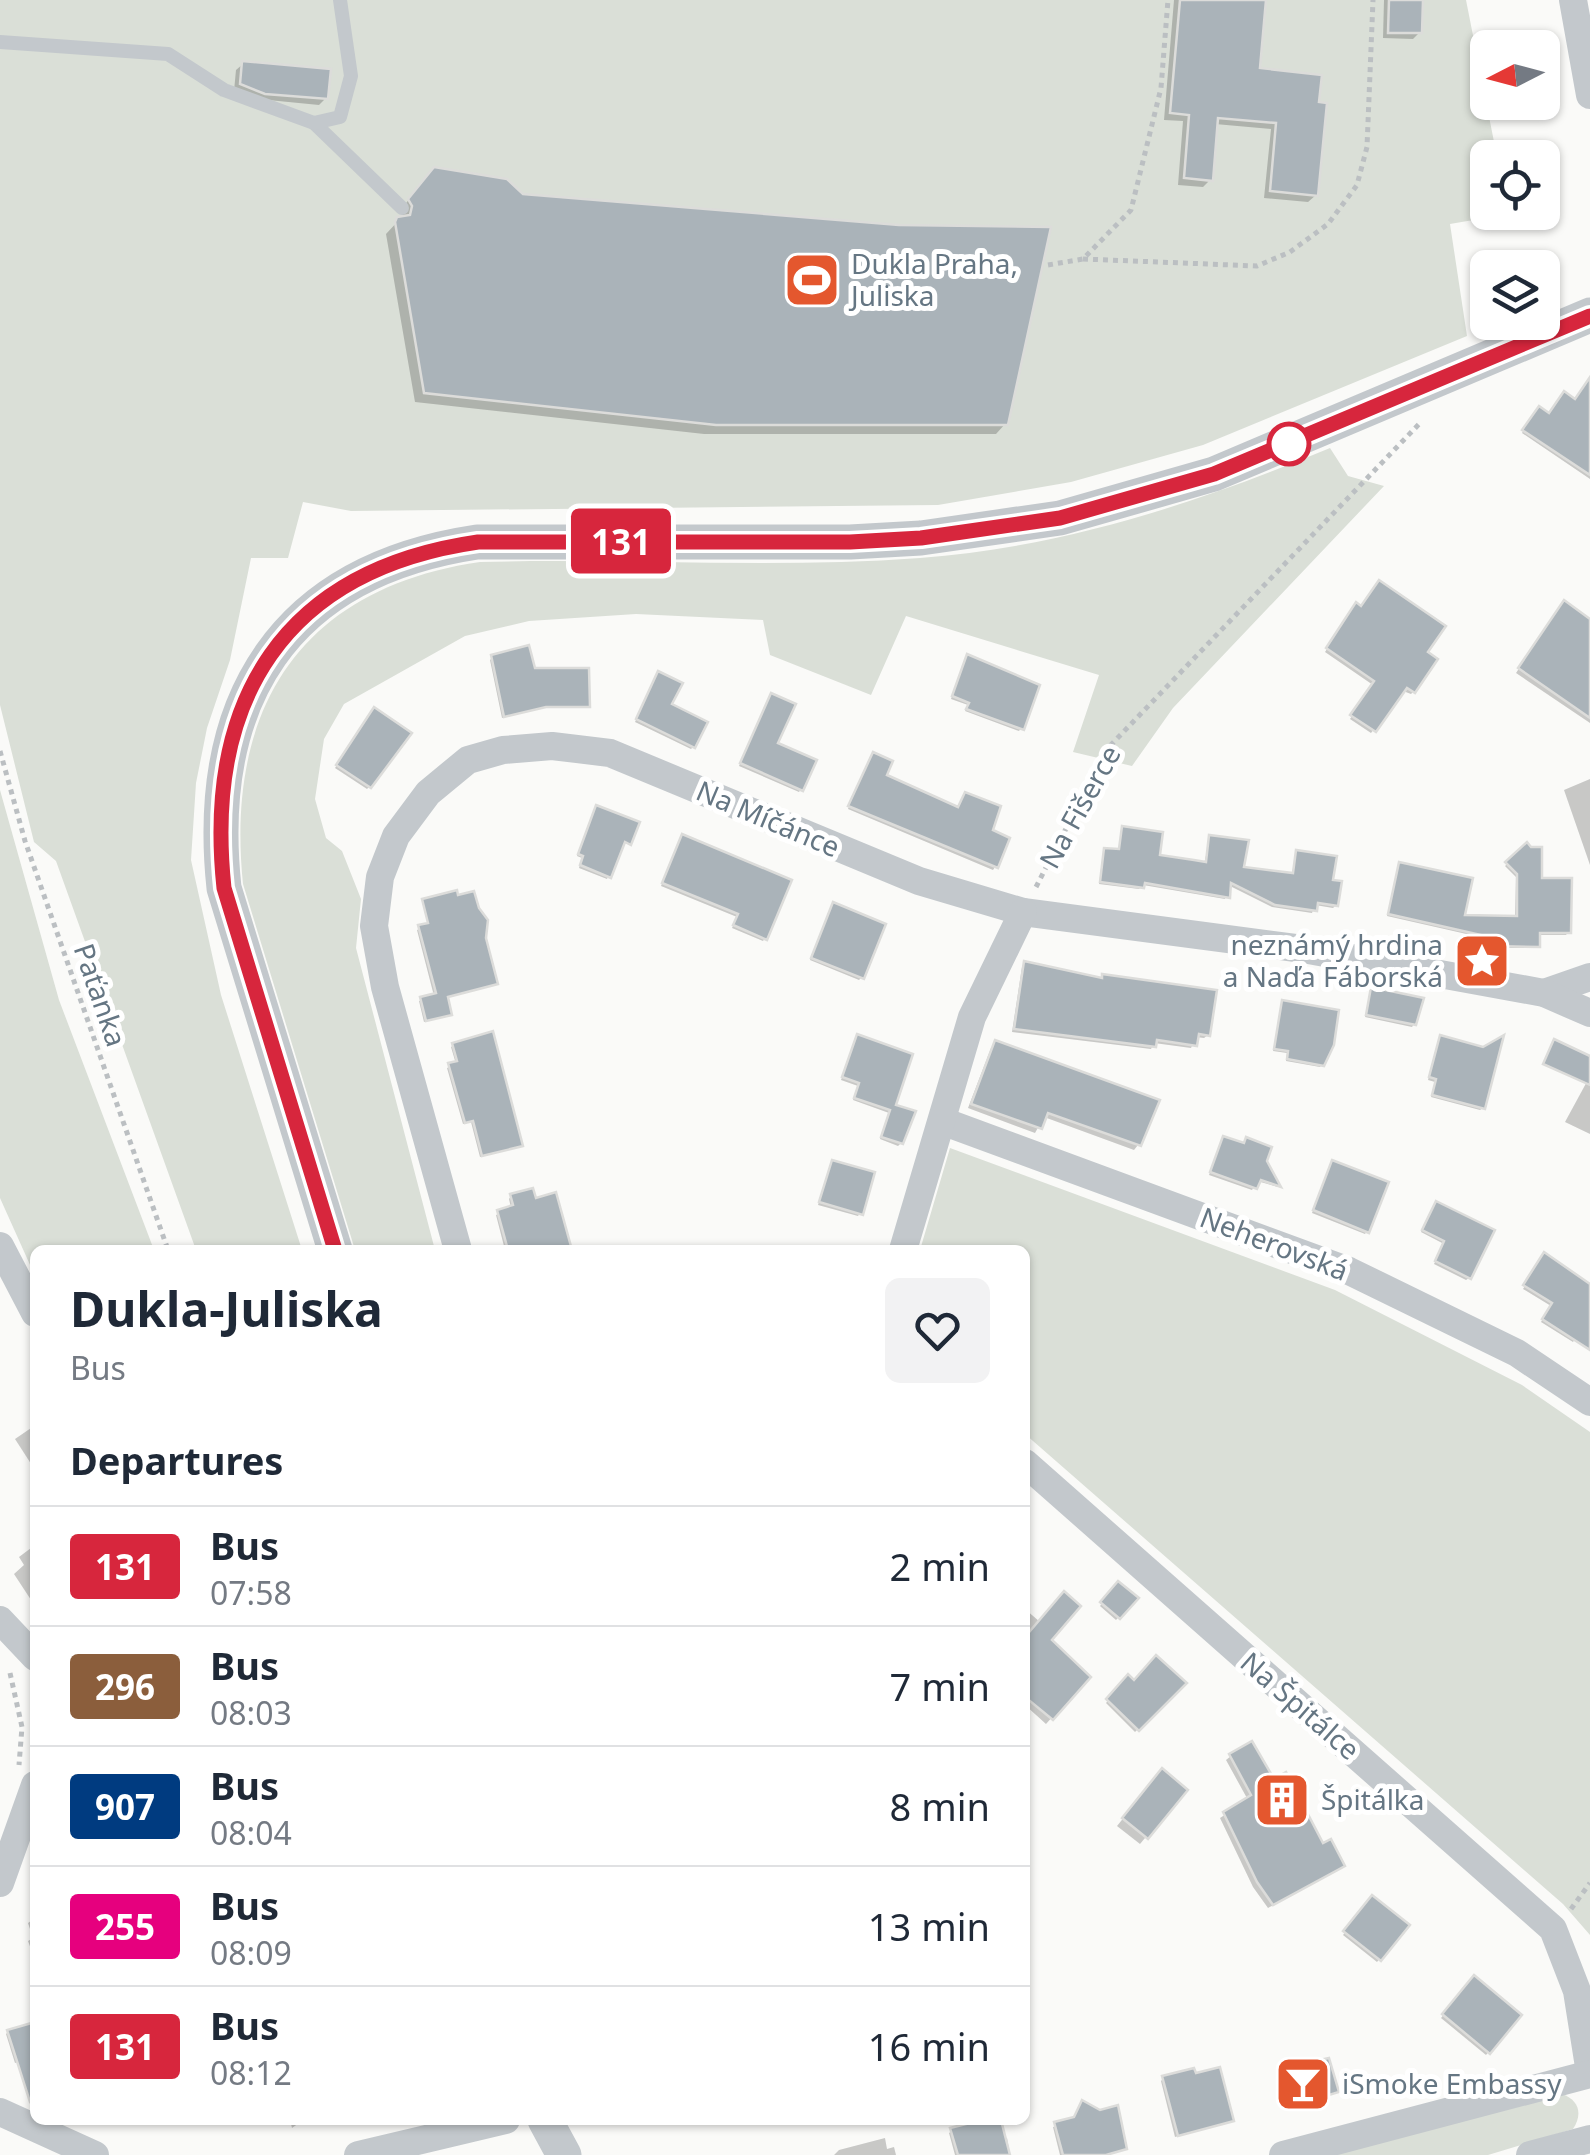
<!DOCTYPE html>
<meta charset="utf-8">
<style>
body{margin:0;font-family:"Noto Sans",sans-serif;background:#f2f2f3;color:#1f2937;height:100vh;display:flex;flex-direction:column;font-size:38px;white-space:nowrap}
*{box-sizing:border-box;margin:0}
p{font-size:32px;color:#747a83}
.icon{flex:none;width:55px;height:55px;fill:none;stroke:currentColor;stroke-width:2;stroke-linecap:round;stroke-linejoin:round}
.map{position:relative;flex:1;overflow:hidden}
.sheet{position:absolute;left:30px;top:1245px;width:1000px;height:880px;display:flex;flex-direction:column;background:#fff;border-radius:15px;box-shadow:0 2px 8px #0004}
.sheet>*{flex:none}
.badge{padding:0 20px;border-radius:8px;font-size:35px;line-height:65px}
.needle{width:65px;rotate:264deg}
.fabs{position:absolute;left:1470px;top:30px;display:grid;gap:20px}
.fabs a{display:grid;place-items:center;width:90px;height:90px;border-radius:15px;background:#fff;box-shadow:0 2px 8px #0004;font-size:50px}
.map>.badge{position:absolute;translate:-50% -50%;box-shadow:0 0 0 5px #fff}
h2{padding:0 40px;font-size:38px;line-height:90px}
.round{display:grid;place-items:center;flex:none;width:105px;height:105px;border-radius:15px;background:#f2f2f3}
.summary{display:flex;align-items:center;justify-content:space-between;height:170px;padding:0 40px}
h1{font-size:48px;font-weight:700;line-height:75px}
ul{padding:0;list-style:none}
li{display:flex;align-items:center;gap:30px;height:120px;padding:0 40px;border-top:2px solid #e0e1e3}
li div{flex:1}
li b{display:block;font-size:38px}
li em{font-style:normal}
li .badge{min-width:110px;font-weight:700;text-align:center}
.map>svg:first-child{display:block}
.green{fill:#dadfd7}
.shadow{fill:#0003}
.building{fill:#aab3b9;stroke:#dcdcda;stroke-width:2.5}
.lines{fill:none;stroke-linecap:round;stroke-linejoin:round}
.path{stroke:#bbbfc2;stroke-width:5;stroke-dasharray:5 5;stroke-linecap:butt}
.service{stroke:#c3c8cc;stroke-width:14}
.minor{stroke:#c3c8cc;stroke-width:28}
.tertiary{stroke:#c3c8cc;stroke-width:35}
.line-casing{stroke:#fff;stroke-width:22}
.line{stroke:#d7263d;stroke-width:15}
.stop-dot{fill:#fff;stroke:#d7263d;stroke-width:5}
.labels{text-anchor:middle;stroke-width:10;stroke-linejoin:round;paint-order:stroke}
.poi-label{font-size:28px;fill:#657683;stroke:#fff;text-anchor:start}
.street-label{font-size:28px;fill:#657683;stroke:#fff}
</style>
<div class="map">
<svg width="1590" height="2155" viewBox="0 0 1590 2155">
<rect width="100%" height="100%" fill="#fafaf8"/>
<g class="green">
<path d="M 0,0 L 1466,0 L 1497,157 L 1488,158 L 1488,212 L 1493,213 L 1485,218 L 1450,224 L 1467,336 L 1203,445 L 1071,482 L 938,505 L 351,511 L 303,502 L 288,558 L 251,558 L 230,660 L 207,728 L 196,783 L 191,860 L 221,995 L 302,1250 L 196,1250 L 56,861 L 34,842 L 0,705 Z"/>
<path d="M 1330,448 L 1348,476 L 1384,486 L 1173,708 L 1132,766 L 1073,752 L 1099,675 L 906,616 L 871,695 L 770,655 L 763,620 L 636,614 L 529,621 L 465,636 L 344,704 L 324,739 L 315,799 L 326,838 L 342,851 L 361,899 L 356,948 L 435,1250 L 355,1250 L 243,884 C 225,709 300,588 480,562 C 626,558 774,569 920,558 C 1064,547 1198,503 1330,448 Z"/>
<path d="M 0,790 L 59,1000 L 154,1250 L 35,1250 L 35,1276 L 0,1198 Z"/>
<path d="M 950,1148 L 1335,1290 L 1522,1385 L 1590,1432 L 1590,1935 L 1563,1904 L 1025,1434 L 1025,1250 L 920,1250 Z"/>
<path d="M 1562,2094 C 1579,2100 1583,2114 1573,2129 L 1488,2155 L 1325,2155 Z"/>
</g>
<g class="shadow">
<path d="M 1174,0 L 1264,0 L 1258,71 L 1316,195 L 1308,202 L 1264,198 L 1271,129 L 1215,124 L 1210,180 L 1203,187 L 1178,185 L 1183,121 L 1164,120 Z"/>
<path d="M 1384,0 L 1421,0 L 1420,32 L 1413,39 L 1383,38 Z"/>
<path d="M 243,64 L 326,98 L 319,105 L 258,99 L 234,91 L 236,70 Z"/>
<path d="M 424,180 L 522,197 L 1006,423 L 996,434 L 704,434 L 415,402 L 386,234 L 399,220 L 404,218 L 400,211 Z"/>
<path d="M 1590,379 L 1590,479 L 1522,433 L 1537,411 L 1549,416 L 1575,402 Z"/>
<path d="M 1560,607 L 1590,622 L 1590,723 L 1516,673 Z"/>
<path d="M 1354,608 L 1425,653 L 1413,692 L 1411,694 L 1403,691 L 1371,733 L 1350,719 L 1373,685 L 1325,652 Z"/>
<path d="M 493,657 L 533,670 L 588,706 L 542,708 L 502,718 L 490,660 Z"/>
<path d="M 965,659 L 1021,728 L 1019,731 L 965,711 L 968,705 L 951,699 Z"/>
<path d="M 658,674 L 669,705 L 693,747 L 691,749 L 635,722 Z"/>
<path d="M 769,699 L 775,744 L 801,789 L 799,792 L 739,766 Z"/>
<path d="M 372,713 L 369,787 L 367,789 L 335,768 Z"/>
<path d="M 871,757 L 883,776 L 1006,839 L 995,867 L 993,870 L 848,809 Z"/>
<path d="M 1590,779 L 1590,865 L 1564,790 Z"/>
<path d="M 595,811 L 629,843 L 621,844 L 607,879 L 579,868 L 582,858 L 577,856 Z"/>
<path d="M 1122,828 L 1157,857 L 1204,864 L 1210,838 L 1241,869 L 1291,876 L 1297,853 L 1330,882 L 1336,905 L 1333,908 L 1315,905 L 1312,913 L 1272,907 L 1228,885 L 1225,899 L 1143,885 L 1139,889 L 1099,884 L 1103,853 L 1118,851 Z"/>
<path d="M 681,840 L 765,938 L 763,941 L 732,928 L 737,917 L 661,886 Z"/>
<path d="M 1527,846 L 1539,880 L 1568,932 L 1566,935 L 1538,935 L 1535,948 L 1492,948 L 1493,940 L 1387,916 L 1400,864 L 1462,917 L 1515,918 L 1516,877 L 1505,866 Z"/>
<path d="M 831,908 L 862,977 L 859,980 L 810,960 Z"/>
<path d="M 426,926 L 484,938 L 495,983 L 445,998 L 449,1014 L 424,1022 L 419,1001 L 434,996 L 417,930 Z"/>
<path d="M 1025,964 L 1208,1035 L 1204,1038 L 1196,1037 L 1191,1048 L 1154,1043 L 1151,1049 L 1012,1032 L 1022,967 Z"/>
<path d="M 1372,990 L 1414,1024 L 1412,1027 L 1365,1017 Z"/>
<path d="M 1283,1002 L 1322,1064 L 1320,1067 L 1286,1061 L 1287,1053 L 1273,1051 Z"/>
<path d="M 858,1037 L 892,1106 L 901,1143 L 898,1146 L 880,1139 L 889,1113 L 853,1100 L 858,1086 L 841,1080 Z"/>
<path d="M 1439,1041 L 1483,1108 L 1480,1110 L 1431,1097 L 1435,1082 L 1428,1080 Z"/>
<path d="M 996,1043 L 1138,1145 L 1134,1150 L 1044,1117 L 1035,1133 L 968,1108 L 991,1048 Z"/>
<path d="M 454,1045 L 521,1145 L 518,1147 L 480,1157 L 471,1122 L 463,1124 L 447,1068 L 456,1064 L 451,1047 Z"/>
<path d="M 1590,1076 L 1590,1134 L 1565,1122 Z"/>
<path d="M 1222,1141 L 1265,1161 L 1278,1187 L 1257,1181 L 1252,1190 L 1209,1175 Z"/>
<path d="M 831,1165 L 860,1213 L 858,1216 L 818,1205 Z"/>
<path d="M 1330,1166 L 1367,1231 L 1365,1234 L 1312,1213 Z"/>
<path d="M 511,1196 L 569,1250 L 505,1250 L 496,1215 L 511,1208 L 509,1199 Z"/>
<path d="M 1434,1206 L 1469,1278 L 1466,1280 L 1434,1264 L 1444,1244 L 1421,1232 Z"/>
<path d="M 1542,1258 L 1590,1286 L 1590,1316 L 1573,1342 L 1541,1322 L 1551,1306 L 1523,1289 Z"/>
<path d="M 34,1426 L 35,1427 L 35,1470 L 15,1439 Z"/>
<path d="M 35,1545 L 35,1606 L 14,1574 L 24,1565 L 19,1557 Z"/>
<path d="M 1118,1584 L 1135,1599 L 1116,1620 L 1100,1606 Z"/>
<path d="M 1025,1609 L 1040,1622 L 1048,1640 L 1088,1677 L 1046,1724 L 1025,1705 Z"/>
<path d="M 1128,1678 L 1134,1683 L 1184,1683 L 1135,1732 L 1106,1703 Z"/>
<path d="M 1231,1756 L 1273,1782 L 1337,1870 L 1268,1908 L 1253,1887 L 1220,1818 L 1248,1800 L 1226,1760 Z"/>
<path d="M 1156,1778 L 1185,1790 L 1140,1844 L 1117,1826 Z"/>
<path d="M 1370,1902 L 1406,1926 L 1377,1962 L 1343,1935 Z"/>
<path d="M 35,1918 L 35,1960 L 28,1941 L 33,1938 L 28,1923 Z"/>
<path d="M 1474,1979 L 1518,2016 L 1486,2055 L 1441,2018 Z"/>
<path d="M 8,2032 L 35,2056 L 15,2063 L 6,2034 Z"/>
<path d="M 1288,2069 L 1336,2092 L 1296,2105 L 1286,2072 Z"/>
<path d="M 1163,2079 L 1231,2120 L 1175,2137 L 1161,2081 Z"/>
<path d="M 290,2120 L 303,2120 L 292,2128 Z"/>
<path d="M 992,2120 L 998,2120 L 1003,2139 L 1007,2138 L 1010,2155 L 955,2155 L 949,2133 L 952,2131 Z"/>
<path d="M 1073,2120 L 1126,2148 L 1107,2155 L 1060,2155 L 1053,2127 Z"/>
<path d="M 885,2138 L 887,2149 L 894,2147 L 896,2155 L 834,2155 L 839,2150 Z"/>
</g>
<g class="building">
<path d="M 1180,0 L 1266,0 L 1260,68 L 1322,75 L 1319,102 L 1327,103 L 1318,196 L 1270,191 L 1276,123 L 1218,118 L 1213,181 L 1184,178 L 1189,115 L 1170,113 Z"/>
<path d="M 1389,0 L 1423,0 L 1422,33 L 1388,33 Z"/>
<path d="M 242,61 L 331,69 L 328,99 L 265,94 L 240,84 Z"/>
<path d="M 434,167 L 507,179 L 523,194 L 899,225 L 1051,227 L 1008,425 L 716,425 L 424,393 L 395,222 L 397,217 L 410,215 L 412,206 L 408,199 Z"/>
<path d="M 1590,377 L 1590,475 L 1522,430 L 1539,406 L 1549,413 L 1564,391 L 1575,399 Z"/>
<path d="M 1379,580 L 1446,626 L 1428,652 L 1438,659 L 1415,693 L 1407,688 L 1376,732 L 1350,715 L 1374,681 L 1326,648 L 1356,602 L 1361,606 Z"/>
<path d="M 1564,600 L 1590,619 L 1590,718 L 1518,668 Z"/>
<path d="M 529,645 L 535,668 L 589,668 L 590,707 L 546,707 L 504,717 L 491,655 Z"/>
<path d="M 967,654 L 1040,685 L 1024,730 L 966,709 L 969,703 L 952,696 Z"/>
<path d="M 658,671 L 683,683 L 672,704 L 708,722 L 695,748 L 636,719 Z"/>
<path d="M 771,693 L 796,704 L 778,743 L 817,760 L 803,791 L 740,763 Z"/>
<path d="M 374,707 L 412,733 L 371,788 L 336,765 Z"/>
<path d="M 873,752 L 893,761 L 887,775 L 958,807 L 965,792 L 1001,806 L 993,830 L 1010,838 L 998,868 L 848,806 Z"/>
<path d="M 596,805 L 640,822 L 631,845 L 625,842 L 611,878 L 580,865 L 583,856 L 578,854 Z"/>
<path d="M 1122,826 L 1163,832 L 1160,855 L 1194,860 L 1206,862 L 1209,835 L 1249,840 L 1244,867 L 1293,873 L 1296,850 L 1337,856 L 1333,880 L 1342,881 L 1338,906 L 1318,903 L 1317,911 L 1275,905 L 1231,883 L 1230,898 L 1145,883 L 1144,888 L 1100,882 L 1104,848 L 1119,849 Z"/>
<path d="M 682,834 L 792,880 L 767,940 L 733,925 L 738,914 L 662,883 Z"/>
<path d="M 1527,842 L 1531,847 L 1542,847 L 1542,878 L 1572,878 L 1571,933 L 1540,933 L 1540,947 L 1494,946 L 1494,938 L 1388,914 L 1399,862 L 1473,878 L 1465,915 L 1517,916 L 1517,874 L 1505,862 Z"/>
<path d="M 457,890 L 458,895 L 474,891 L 479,908 L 488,920 L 486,938 L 498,984 L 448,997 L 452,1015 L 426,1021 L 420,997 L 436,993 L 418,925 L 428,923 L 422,899 Z"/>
<path d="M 833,902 L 886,924 L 864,979 L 811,958 Z"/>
<path d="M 1024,961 L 1102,978 L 1102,974 L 1217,990 L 1210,1036 L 1199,1034 L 1197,1046 L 1157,1040 L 1156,1047 L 1014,1029 Z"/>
<path d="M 1371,987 L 1424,998 L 1416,1025 L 1366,1015 Z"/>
<path d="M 1282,1000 L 1339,1010 L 1334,1045 L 1324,1066 L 1287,1059 L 1288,1051 L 1274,1049 Z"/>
<path d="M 493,1031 L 523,1146 L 482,1156 L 473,1121 L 465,1123 L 448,1063 L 457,1061 L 452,1043 Z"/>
<path d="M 857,1034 L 913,1054 L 896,1105 L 916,1111 L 903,1144 L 881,1137 L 890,1110 L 854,1098 L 859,1083 L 842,1077 Z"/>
<path d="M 1440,1035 L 1483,1047 L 1504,1035 L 1485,1109 L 1432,1095 L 1436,1079 L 1429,1077 Z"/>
<path d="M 1554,1039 L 1590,1056 L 1590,1085 L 1543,1064 Z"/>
<path d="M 995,1040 L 1160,1100 L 1141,1146 L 1048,1113 L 1042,1129 L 971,1104 Z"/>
<path d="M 1223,1136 L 1244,1143 L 1246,1137 L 1272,1147 L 1267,1161 L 1281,1187 L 1261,1180 L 1257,1189 L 1210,1172 Z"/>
<path d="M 832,1160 L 875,1172 L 863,1215 L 819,1202 Z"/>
<path d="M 1332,1160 L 1389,1182 L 1369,1233 L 1313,1210 Z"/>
<path d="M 533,1188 L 536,1198 L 556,1192 L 572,1250 L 508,1250 L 497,1210 L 513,1205 L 510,1194 Z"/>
<path d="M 1436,1201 L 1495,1230 L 1471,1279 L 1435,1261 L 1444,1241 L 1422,1230 Z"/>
<path d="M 1544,1252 L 1590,1284 L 1590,1350 L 1542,1319 L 1552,1303 L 1523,1285 Z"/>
<path d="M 1118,1581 L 1139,1598 L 1120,1619 L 1100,1602 Z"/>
<path d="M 1064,1591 L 1081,1606 L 1052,1640 L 1091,1677 L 1053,1720 L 1025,1697 L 1025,1637 Z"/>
<path d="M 1156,1655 L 1187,1683 L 1139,1731 L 1106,1699 L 1128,1674 L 1134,1680 Z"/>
<path d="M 1252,1741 L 1274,1779 L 1286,1772 L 1323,1843 L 1331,1839 L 1345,1866 L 1273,1905 L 1257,1882 L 1223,1812 L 1251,1795 L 1229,1754 Z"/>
<path d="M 1162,1768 L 1188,1790 L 1148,1839 L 1122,1818 Z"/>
<path d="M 1372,1895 L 1410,1925 L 1381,1961 L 1343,1931 Z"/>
<path d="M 1474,1975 L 1522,2015 L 1490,2054 L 1442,2014 Z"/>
<path d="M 35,2022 L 35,2101 L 30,2102 L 7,2030 Z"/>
<path d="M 1329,2058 L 1339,2092 L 1299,2104 L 1287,2067 Z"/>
<path d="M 1220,2067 L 1234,2121 L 1178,2136 L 1162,2076 L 1194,2068 L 1196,2073 Z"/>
<path d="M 1082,2100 L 1100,2110 L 1118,2105 L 1127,2149 L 1106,2155 L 1063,2155 L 1054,2122 L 1074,2117 Z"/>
<path d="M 982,2120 L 1001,2120 L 1010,2155 L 958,2155 L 950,2128 Z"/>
</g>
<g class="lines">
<g class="path">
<path d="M 1083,259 L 1257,266 L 1290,252 L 1328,224 L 1357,185 L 1367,147 L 1373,0"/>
<path d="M 1048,265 L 1083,259 L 1131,210 L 1161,88 L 1168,0"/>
<path d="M 0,751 L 25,841 L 168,1250"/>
<path d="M 1036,887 L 1107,749 L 1421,422"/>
<path d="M 10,1673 L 22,1727 L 19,1765"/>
<path d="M 1571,1909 L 1590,1883"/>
</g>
<g class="service">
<path d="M 0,42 L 168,54 L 224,90 L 314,123 L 402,208"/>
<path d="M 314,123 L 340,117 L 351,76 L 340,0"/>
</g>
<g class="minor">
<path d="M 1573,0 L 1590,95"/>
<path d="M 1544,993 L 1590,977"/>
<path d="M 942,1121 L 1349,1271 L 1517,1353 L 1590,1402"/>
<path d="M 0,1246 L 35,1313"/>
<path d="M 458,1250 L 385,987 L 374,926 L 380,877 L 396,836 L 428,793 L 468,760 L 503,750 L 552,746 L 610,753 L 919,881 L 1023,912 L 1303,949 L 1544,993 L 1590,1013"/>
<path d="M 903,1250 L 972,1017 L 1023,912"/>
<path d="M 1025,1463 L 1553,1929 L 1577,1991 L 1590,2073"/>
<path d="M 0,1620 L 35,1657"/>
<path d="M 0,1883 L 35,1785"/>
<path d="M 0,2112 L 95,2155"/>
<path d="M 358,2155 L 506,2120"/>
<path d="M 1283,2155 L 1590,2074"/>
<path d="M 1530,2155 L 1590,2139"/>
</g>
<g class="tertiary">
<path d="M 335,1250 L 224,888 C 204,699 284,571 477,542 L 850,542 L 921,538 L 1060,518 L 1214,474 L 1590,315"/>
<path d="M 545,2120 L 564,2155"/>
</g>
</g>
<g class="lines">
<g class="line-casing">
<path id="line" d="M 335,1250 L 224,888 C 204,699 284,570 478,542 L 850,542 L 921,538 L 1060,518 L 1214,474 L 1590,316"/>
</g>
<use href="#line" class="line"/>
</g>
<defs>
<g id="stadium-square" transform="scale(2.875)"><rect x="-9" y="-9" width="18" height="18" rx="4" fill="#e4572e" stroke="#fff"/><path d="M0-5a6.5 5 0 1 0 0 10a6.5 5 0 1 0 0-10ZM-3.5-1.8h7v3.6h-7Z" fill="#fff"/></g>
<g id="sight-square" transform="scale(2.875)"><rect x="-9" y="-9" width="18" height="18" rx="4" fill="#e4572e" stroke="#fff"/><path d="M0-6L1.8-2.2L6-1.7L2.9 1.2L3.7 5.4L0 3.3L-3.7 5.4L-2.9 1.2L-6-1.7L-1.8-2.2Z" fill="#fff"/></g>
<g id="building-square" transform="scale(2.875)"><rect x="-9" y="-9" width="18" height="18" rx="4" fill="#e4572e" stroke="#fff"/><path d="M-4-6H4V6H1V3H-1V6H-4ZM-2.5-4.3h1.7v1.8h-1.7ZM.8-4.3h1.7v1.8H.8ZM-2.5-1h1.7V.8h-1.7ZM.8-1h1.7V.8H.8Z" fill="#fff"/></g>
<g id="bar-square" transform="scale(2.875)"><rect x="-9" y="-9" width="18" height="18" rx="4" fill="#e4572e" stroke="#fff"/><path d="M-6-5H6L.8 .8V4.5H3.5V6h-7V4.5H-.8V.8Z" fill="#fff"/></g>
</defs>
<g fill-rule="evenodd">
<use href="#stadium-square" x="812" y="280"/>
<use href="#sight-square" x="1482" y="961"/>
<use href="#building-square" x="1282" y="1800"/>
<use href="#bar-square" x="1303" y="2084"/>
</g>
<circle class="stop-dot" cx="1289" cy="444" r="20"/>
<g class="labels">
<g class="poi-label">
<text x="851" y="274">Dukla Praha,<tspan x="851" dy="32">Juliska</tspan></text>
<text x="1443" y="955" text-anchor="end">neznámý hrdina<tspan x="1443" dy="32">a Naďa Fáborská</tspan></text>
<text x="1321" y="1810">Špitálka</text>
<text x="1342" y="2094">iSmoke Embassy</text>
</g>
<g class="street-label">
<text transform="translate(1080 807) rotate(-61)" y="10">Na Fišerce</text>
<text transform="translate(768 819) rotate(23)" y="10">Na Míčánce</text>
<text transform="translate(100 995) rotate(71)" y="10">Paťanka</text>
<text transform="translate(1274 1244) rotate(21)" y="10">Neherovská</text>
<text transform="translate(1300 1706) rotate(41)" y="10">Na Špitálce</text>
</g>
</g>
</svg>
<div class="fabs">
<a><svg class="needle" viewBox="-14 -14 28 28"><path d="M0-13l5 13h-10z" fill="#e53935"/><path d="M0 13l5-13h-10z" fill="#747a83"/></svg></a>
<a><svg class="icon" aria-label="locate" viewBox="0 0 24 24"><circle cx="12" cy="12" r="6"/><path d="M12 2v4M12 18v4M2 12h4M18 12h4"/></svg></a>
<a><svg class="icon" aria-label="layers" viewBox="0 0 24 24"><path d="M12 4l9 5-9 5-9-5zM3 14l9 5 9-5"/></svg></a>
</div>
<b class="badge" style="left:621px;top:541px;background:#d7263d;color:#fff">131</b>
<section class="sheet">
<div class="summary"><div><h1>Dukla-Juliska</h1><p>Bus</p></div><a class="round"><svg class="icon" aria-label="heart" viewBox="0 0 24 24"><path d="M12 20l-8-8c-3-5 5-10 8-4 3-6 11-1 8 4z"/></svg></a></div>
<h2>Departures</h2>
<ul>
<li><span class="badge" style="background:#d7263d;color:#fff">131</span><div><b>Bus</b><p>07:58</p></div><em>2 min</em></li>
<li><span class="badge" style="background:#8b5e3c;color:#fff">296</span><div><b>Bus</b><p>08:03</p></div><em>7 min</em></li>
<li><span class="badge" style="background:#003b80;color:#fff">907</span><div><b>Bus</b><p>08:04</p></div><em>8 min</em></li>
<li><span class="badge" style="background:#e6007e;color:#fff">255</span><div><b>Bus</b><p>08:09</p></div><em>13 min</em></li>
<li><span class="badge" style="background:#d7263d;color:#fff">131</span><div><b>Bus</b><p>08:12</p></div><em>16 min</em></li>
</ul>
</section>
</div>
